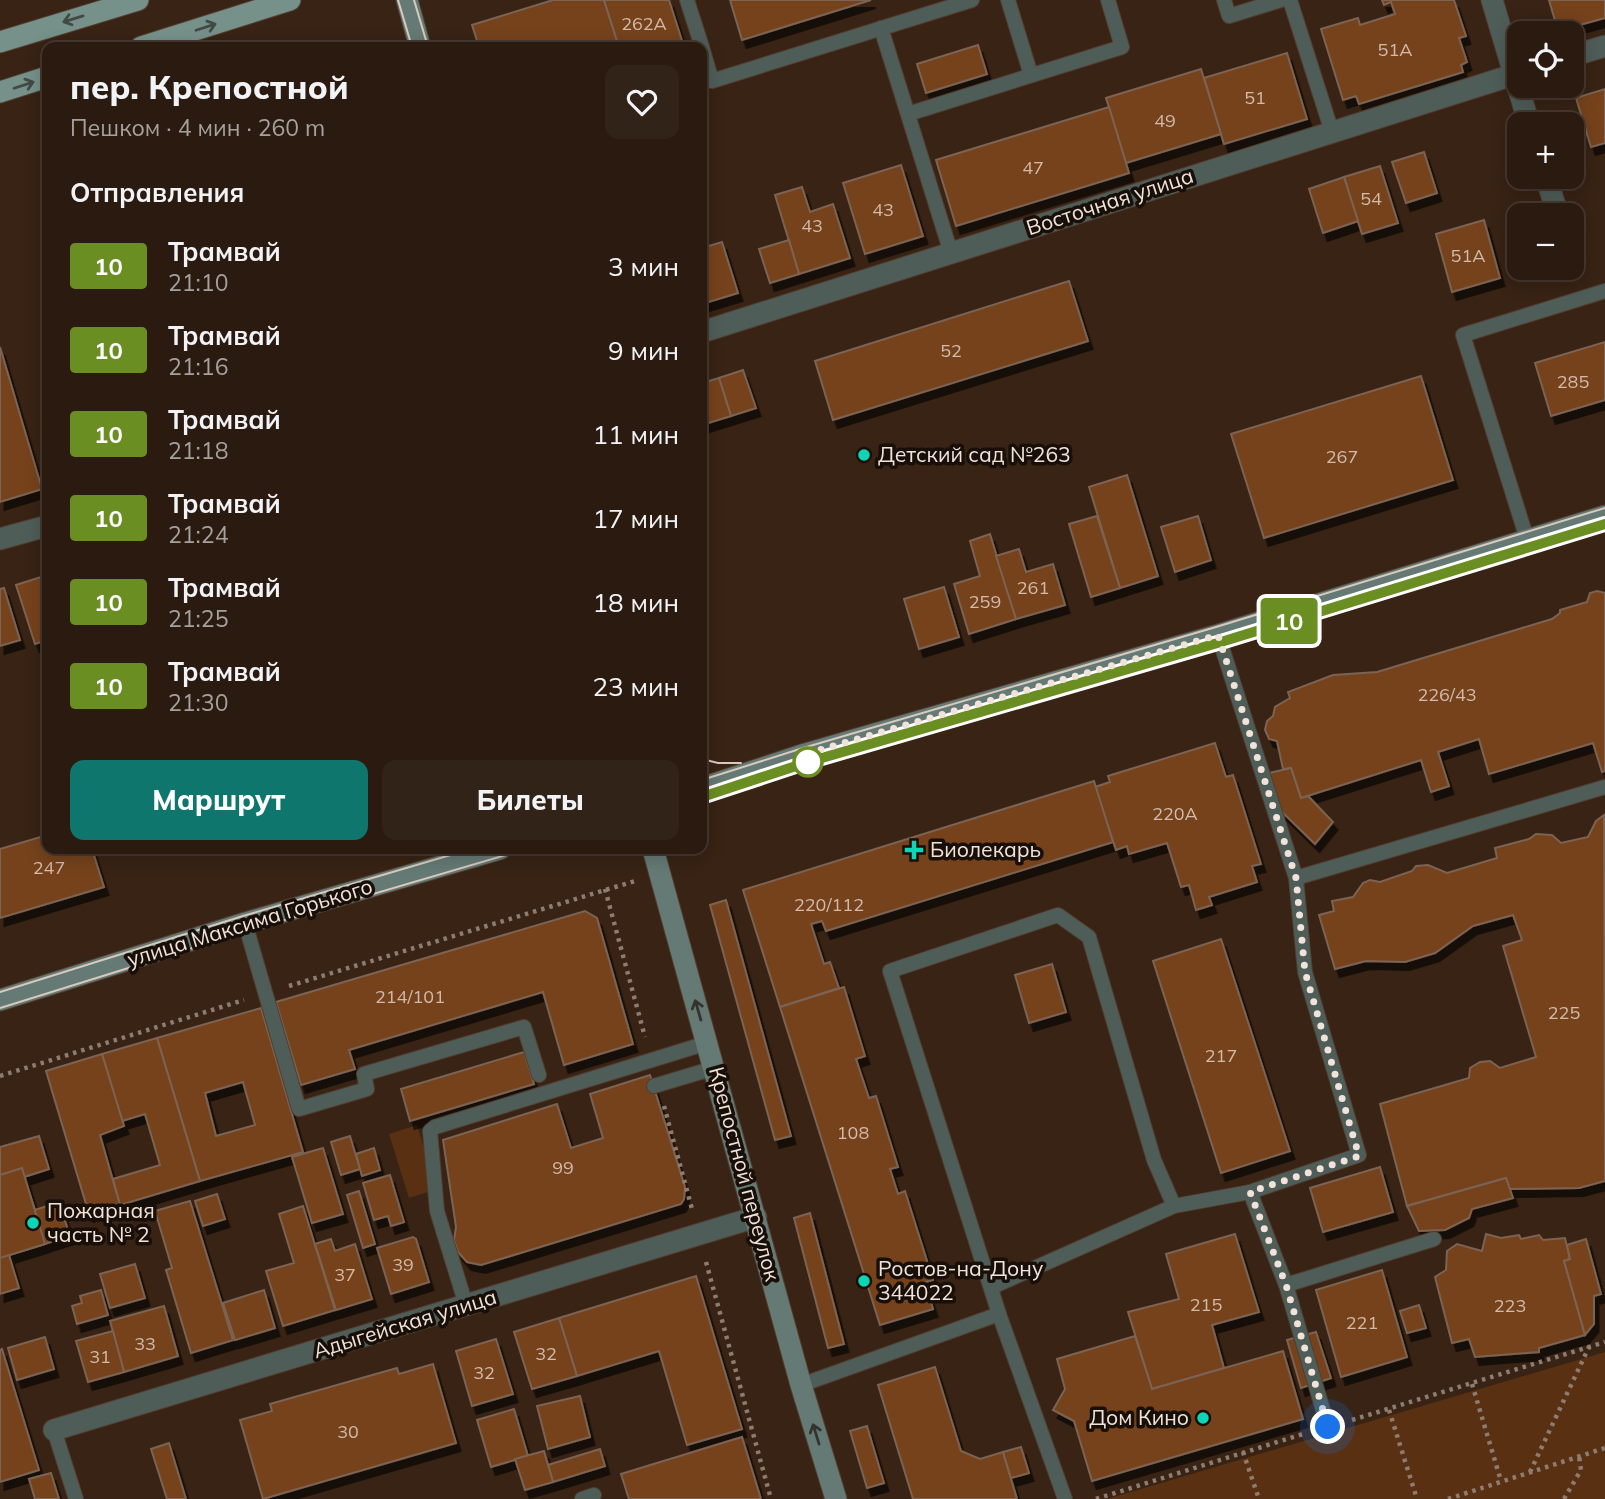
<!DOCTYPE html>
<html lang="ru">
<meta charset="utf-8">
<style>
body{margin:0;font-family:Mulish,sans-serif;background:#322318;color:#f1f3f6;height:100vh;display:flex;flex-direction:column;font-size:26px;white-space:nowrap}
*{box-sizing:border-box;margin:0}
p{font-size:23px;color:#a5a19e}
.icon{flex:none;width:38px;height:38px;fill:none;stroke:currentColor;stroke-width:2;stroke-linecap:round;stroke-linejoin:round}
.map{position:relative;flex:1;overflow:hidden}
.sheet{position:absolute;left:42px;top:42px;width:665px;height:812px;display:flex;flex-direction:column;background:#2a1a0f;border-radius:14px;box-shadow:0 4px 18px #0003,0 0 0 2px #46382f}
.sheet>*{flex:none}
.badge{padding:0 14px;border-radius:5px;font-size:24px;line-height:46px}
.fabs{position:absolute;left:1507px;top:21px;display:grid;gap:14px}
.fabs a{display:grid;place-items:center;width:77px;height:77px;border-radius:14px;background:#2a1a0f;box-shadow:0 4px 18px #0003,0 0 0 2px #46382f;font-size:35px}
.you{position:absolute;width:35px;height:35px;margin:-18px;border:5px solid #fff;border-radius:50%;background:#1a73e8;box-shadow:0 0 0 10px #1a73e833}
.map>.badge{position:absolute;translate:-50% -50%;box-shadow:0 0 0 4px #fff}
h2{padding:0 28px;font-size:26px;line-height:63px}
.round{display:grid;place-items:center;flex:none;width:74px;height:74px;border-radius:14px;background:#322318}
.headline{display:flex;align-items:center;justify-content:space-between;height:119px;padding:0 28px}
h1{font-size:33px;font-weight:800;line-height:52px}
.button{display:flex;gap:14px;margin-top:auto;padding:14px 28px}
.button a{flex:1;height:80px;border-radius:14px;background:#0f766e;color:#fff;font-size:28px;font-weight:800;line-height:80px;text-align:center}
.button a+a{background:#322318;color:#f1f3f6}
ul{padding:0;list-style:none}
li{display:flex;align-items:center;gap:21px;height:84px;padding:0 28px}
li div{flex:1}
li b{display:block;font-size:26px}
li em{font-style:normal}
li .badge{min-width:77px;font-weight:700;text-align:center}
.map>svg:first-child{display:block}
.green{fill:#593112}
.building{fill:#74421a;stroke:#7b6353;stroke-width:2;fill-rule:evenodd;filter:url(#shadow)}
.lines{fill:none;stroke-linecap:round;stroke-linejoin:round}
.lane-casing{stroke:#523e30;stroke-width:16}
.street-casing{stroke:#523e30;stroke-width:23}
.secondary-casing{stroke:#523e30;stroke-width:23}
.primary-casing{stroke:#523e30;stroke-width:23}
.path{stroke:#8e7c70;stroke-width:4.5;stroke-dasharray:3.5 5;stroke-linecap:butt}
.lane{stroke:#4f5d59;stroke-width:14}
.street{stroke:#4f5d59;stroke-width:21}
.secondary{stroke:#657a74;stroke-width:21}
.primary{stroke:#759189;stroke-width:21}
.tram{stroke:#d8c9bf;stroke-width:2}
.oneway{stroke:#424a43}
.oneway2{stroke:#33342e}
.line-casing{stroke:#fff;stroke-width:16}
.line{stroke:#6b8e23;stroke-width:10}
.walk{stroke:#f1e3da;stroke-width:7;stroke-dasharray:0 12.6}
.poi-dot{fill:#0dd5b5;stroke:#180f09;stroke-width:2.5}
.stop-dot{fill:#fff;stroke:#6b8e23;stroke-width:3.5}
.labels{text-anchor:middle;stroke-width:7;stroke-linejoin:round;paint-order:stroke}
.number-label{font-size:18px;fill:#d2bbaa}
.street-label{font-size:21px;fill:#f1e3da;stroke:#180f09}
.poi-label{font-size:21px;fill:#f1e3da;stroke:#180f09;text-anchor:start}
</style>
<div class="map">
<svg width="1605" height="1499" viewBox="0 0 1605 1499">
<defs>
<filter id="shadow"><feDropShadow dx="4.5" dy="8" stdDeviation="0" flood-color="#0009"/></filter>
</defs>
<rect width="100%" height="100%" fill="#382314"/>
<g class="green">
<path d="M 417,1125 L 426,1155 L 428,1192 L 409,1198 L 389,1134 Z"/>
<path d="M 1605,1352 L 1605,1499 L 1107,1499 Z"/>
</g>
<g class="building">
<path d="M 553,0 L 604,0 L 619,47 L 479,47 L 472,25 Z"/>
<path d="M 604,0 L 669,0 L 684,47 L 619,47 Z"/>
<path d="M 730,0 L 871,0 L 742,40 Z"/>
<path d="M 1382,0 L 1454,0 L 1466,36 L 1459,38 L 1467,62 L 1461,65 L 1463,72 L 1359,104 L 1356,96 L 1343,100 L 1321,29 L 1358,18 L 1360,25 L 1395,14 L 1391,2 L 1384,5 Z"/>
<path d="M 1549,0 L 1605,0 L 1605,18 L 1558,31 Z"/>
<path d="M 978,45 L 987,74 L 926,93 L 917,64 Z"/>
<path d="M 1287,53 L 1307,119 L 1224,144 L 1204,78 Z"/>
<path d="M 1201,69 L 1221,134 L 1126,163 L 1106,98 Z"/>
<path d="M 1605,89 L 1605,143 L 1591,147 L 1576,98 Z"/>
<path d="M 1109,107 L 1129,173 L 956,226 L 936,160 Z"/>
<path d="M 1424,152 L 1437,193 L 1406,203 L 1392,162 Z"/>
<path d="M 901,165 L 923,236 L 865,254 L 843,183 Z"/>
<path d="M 1380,166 L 1398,223 L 1362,234 L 1344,177 Z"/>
<path d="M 1344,177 L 1358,221 L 1323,233 L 1309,189 Z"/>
<path d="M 802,187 L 810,212 L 833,204 L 850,258 L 799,274 L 775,195 Z"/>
<path d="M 1484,220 L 1500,278 L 1452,292 L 1436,234 Z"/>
<path d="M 789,240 L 799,274 L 770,283 L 759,249 Z"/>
<path d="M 722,242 L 738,293 L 702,304 L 702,248 Z"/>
<path d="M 1069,281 L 1088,341 L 833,420 L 815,361 Z"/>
<path d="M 1605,342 L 1605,400 L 1551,416 L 1535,363 Z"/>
<path d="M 0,347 L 42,489 L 0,502 Z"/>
<path d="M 743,370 L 756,408 L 731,416 L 719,378 Z"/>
<path d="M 1421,376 L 1453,480 L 1264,538 L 1231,434 Z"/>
<path d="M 719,378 L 731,416 L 702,425 L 702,383 Z"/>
<path d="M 1127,475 L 1158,576 L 1120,588 L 1089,487 Z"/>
<path d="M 1097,516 L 1120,588 L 1091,597 L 1069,524 Z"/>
<path d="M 1198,516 L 1211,560 L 1175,572 L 1161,527 Z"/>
<path d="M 990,534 L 1016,619 L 969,634 L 954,584 L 980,576 L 970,541 Z"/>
<path d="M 1019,549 L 1026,572 L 1053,564 L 1065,605 L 1016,619 L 996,556 Z"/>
<path d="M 47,575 L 47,640 L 35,644 L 16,585 Z"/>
<path d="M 944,587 L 959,637 L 919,649 L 904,599 Z"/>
<path d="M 4,588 L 20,640 L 0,646 L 0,589 Z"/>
<path d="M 1597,591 L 1605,593 L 1605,771 L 1602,772 L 1593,743 L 1489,774 L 1479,739 L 1438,752 L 1449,786 L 1431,792 L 1421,760 L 1301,798 L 1291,768 L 1283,769 L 1277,741 L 1269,739 L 1265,730 L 1267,721 L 1273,716 L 1275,707 L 1290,698 L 1288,692 L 1333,675 L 1377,672 L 1552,619 L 1560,613 L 1560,610 L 1587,602 L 1590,593 Z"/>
<path d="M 1215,743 L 1226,777 L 1233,775 L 1261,864 L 1252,866 L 1257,882 L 1209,897 L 1212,905 L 1196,910 L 1189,885 L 1181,887 L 1167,843 L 1129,854 L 1127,846 L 1116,850 L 1095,787 L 1110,782 L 1108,776 Z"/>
<path d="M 1291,768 L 1301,798 L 1308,796 L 1333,822 L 1315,844 L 1281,811 L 1269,773 Z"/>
<path d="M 1094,781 L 1113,842 L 826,931 L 822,921 L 811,924 L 824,964 L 830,962 L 839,988 L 780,1007 L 743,890 Z"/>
<path d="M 1604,815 L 1605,1181 L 1579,1188 L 1510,1189 L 1506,1178 L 1407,1206 L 1380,1104 L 1469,1078 L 1470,1068 L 1480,1062 L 1490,1061 L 1500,1068 L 1536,1057 L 1503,946 L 1522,940 L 1513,915 L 1473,926 L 1435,953 L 1405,962 L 1366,961 L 1335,969 L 1319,915 L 1334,911 L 1332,901 L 1353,897 L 1363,883 L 1370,880 L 1380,882 L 1412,871 L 1416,866 L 1428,865 L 1447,873 L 1497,858 L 1495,848 L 1529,839 L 1536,834 L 1552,835 L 1561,843 L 1588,837 L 1596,821 Z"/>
<path d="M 47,835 L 47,849 L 92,849 L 104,887 L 0,918 L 0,849 Z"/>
<path d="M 726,900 L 791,1136 L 775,1140 L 710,905 Z"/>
<path d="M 585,911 L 597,918 L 633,1044 L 564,1065 L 543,992 L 349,1050 L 355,1069 L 301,1085 L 276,1002 Z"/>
<path d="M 1221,939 L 1290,1151 L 1221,1173 L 1153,961 Z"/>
<path d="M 1052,964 L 1066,1012 L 1029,1023 L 1015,975 Z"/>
<path d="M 844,987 L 865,1056 L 856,1059 L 869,1098 L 876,1096 L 898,1167 L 890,1169 L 898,1194 L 905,1191 L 933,1280 L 925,1282 L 933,1309 L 880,1325 L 780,1007 Z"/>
<path d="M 261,1008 L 303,1152 L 200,1181 L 157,1038 ZM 243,1082 L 255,1125 L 216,1136 L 205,1093 Z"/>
<path d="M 157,1038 L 200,1181 L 120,1205 L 113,1179 L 160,1165 L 145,1114 L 122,1121 L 102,1054 Z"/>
<path d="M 524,1052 L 534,1084 L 410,1121 L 401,1089 Z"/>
<path d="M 102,1054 L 124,1126 L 100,1135 L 120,1205 L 89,1214 L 46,1071 Z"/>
<path d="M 650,1075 L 685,1187 L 684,1199 L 681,1204 L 481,1265 L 467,1262 L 458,1252 L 454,1240 L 456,1227 L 443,1140 L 557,1104 L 571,1148 L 603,1138 L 590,1094 Z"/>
<path d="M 39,1136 L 49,1169 L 24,1177 L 35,1210 L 59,1202 L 70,1236 L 9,1255 L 19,1288 L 0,1294 L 0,1147 Z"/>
<path d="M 350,1136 L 360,1169 L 341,1175 L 331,1142 Z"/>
<path d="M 323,1148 L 343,1214 L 312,1223 L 292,1157 Z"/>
<path d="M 374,1148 L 380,1170 L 362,1176 L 356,1154 Z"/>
<path d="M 1380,1167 L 1393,1212 L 1323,1232 L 1310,1188 Z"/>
<path d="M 22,1168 L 45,1244 L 0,1258 L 0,1175 Z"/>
<path d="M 390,1175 L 404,1222 L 391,1226 L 388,1216 L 374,1220 L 363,1183 Z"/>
<path d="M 1506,1178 L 1513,1198 L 1472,1209 L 1469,1218 L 1445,1230 L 1419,1231 L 1407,1206 Z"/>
<path d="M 359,1191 L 375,1244 L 363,1248 L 347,1195 Z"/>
<path d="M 217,1194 L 225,1219 L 203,1226 L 195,1201 Z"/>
<path d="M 190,1201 L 233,1340 L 191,1353 L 166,1270 L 172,1268 L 155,1211 Z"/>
<path d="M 303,1206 L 335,1310 L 283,1326 L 266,1271 L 294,1263 L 279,1214 Z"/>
<path d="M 810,1213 L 844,1344 L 828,1348 L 794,1218 Z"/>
<path d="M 1235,1234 L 1259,1312 L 1212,1325 L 1224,1368 L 1152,1389 L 1128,1312 L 1179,1299 L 1166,1254 Z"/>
<path d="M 1486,1234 L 1501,1238 L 1519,1235 L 1521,1239 L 1539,1235 L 1543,1240 L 1565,1238 L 1570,1259 L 1564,1261 L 1585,1335 L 1539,1348 L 1539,1352 L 1475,1357 L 1469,1339 L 1452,1343 L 1435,1277 L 1446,1270 L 1447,1251 L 1457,1244 L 1482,1251 Z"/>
<path d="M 413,1237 L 416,1239 L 429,1282 L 391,1294 L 377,1248 Z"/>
<path d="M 331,1239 L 335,1251 L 355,1244 L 372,1299 L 336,1310 L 315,1244 Z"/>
<path d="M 1586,1239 L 1601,1294 L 1594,1296 L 1594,1324 L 1585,1335 L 1564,1261 L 1570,1259 L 1567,1245 Z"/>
<path d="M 135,1264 L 145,1298 L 110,1308 L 100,1274 Z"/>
<path d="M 1382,1270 L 1407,1357 L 1341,1377 L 1316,1290 Z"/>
<path d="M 696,1276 L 742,1429 L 687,1445 L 659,1351 L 577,1376 L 559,1318 Z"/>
<path d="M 101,1290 L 108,1315 L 77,1324 L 72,1306 L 82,1303 L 80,1296 Z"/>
<path d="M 264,1290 L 275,1328 L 235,1340 L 223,1303 Z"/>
<path d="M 1419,1305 L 1426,1328 L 1407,1333 L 1400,1311 Z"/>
<path d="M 164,1306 L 178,1356 L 124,1372 L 110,1321 Z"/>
<path d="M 559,1318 L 577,1376 L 532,1389 L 514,1332 Z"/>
<path d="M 113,1331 L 124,1372 L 88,1382 L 76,1341 Z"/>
<path d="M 1316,1332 L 1331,1378 L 1301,1388 L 1287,1340 Z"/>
<path d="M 1135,1336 L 1152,1389 L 1283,1351 L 1303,1419 L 1092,1481 L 1074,1421 L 1053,1410 L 1065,1389 L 1057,1359 Z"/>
<path d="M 45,1337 L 54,1369 L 17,1380 L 8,1348 Z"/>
<path d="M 496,1339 L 513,1394 L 472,1406 L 456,1351 Z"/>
<path d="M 2,1349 L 39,1470 L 0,1482 L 0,1350 Z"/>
<path d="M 433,1364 L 456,1443 L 263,1499 L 240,1420 L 272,1411 L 270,1404 L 397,1368 L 399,1374 Z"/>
<path d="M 935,1367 L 961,1451 L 980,1459 L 1003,1452 L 1017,1499 L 913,1499 L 878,1385 Z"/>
<path d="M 580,1396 L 590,1437 L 548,1449 L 537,1406 Z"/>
<path d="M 514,1409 L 528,1456 L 491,1467 L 477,1420 Z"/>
<path d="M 867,1426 L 884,1483 L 867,1488 L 850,1431 Z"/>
<path d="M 742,1437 L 761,1499 L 629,1499 L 621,1474 Z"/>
<path d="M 169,1443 L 186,1499 L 167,1499 L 151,1449 Z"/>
<path d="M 1021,1447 L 1029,1473 L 1011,1478 L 1003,1452 Z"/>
<path d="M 600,1449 L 605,1466 L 553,1482 L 548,1465 Z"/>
<path d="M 544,1451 L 553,1482 L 525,1490 L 515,1459 Z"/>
<path d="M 51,1473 L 59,1499 L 35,1499 L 29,1479 Z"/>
</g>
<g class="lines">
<g class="lane-casing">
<g id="lane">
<path d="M 687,0 L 702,47"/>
<path d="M 1008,0 L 1031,75"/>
<path d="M 1224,0 L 1229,16 L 1281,0"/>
<path d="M 1290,0 L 1332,132"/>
<path d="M 881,28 L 951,253"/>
<path d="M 702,47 L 712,81 L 972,0"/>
<path d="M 908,114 L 1122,47 L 1108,0"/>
<path d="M 1527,539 L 1463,335 L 1605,291"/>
<path d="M 1296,878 L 1605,787"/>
<path d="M 245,923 L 299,1109 L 367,1089 L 364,1074 L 524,1027 L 539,1075"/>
<path d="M 654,1086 L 714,1068"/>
<path d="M 1250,1192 L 1286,1285 L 1328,1427"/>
<path d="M 1286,1285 L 1434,1239"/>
<path d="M 992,1287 L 1174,1206 L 1250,1192 L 1359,1155 L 1305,972 L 1296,878 L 1218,635"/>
<path d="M 466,1305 L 437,1211 L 430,1131 L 435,1127 L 707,1043"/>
<path d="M 801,1385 L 999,1314"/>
<path d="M 54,1430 L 76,1499"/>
<path d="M 582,1499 L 594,1495"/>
<path d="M 1065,1499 L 999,1314 L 890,971 L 1058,915 L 1089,937 L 1154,1160 L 1174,1206"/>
</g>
</g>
<g class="street-casing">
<g id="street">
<path d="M 1492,0 L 1529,124"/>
<path d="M 1572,56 L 1605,46"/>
<path d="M 1546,177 L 1558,215"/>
<path d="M 702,332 L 1519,73"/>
<path d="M 0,539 L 47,526"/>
<path d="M 54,1430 L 756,1217"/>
</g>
</g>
<g class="secondary-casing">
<g id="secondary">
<path d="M 407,0 L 420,47"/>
<path d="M 702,788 L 805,754 L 1218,635 L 1605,516"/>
<path d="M 653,849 L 801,1385 L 836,1499"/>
<path d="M 0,1000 L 245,923 L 500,849"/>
</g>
</g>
<g class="primary-casing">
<g id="primary">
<path d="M 0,42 L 138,0"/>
<path d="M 141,47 L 290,0"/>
<path d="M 0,92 L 47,77"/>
</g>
</g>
<g class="path">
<path d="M 605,889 L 645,1037"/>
<path d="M 289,986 L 635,881"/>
<path d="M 0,1076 L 244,1000"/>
<path d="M 664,1106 L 692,1209"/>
<path d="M 706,1262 L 771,1499"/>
<path d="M 1472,1384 L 1501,1481"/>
<path d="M 1389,1410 L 1417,1499"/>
<path d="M 1352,1420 L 1605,1342"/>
<path d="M 1243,1452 L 1259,1499"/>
<path d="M 1530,1472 L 1589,1347"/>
<path d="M 1096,1499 L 1306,1433"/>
<path d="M 1448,1499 L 1605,1448"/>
<path d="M 1564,1499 L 1581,1470 L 1579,1456"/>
</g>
<use href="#lane" class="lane"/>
<use href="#street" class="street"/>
<use href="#secondary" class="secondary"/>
<use href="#primary" class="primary"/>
<g class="tram">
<path d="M 398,0 L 412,47"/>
<path d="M 414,0 L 428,47"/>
<path d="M 702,759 L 718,763 L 741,763"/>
<path d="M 702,780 L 803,748 L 1216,627 L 1605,508"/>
<path d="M 702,797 L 808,762 L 1221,642 L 1605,524"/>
<path d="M 0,992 L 243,916 L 471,849"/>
<path d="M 0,1008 L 247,931 L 526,849"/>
</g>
</g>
<defs><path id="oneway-shaft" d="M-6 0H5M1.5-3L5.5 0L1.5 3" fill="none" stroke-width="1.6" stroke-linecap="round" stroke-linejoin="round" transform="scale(1.75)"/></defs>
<g class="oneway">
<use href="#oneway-shaft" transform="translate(73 19) rotate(163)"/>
<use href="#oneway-shaft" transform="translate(206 27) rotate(-18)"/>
<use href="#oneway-shaft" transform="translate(24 85) rotate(-18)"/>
</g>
<g class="oneway2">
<use href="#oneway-shaft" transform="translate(698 1010) rotate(-106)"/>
<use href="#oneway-shaft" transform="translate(816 1434) rotate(-107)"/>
</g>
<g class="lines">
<g class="line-casing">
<path id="line" d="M 702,797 L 808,762 L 1221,642 L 1605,524"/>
</g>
<use href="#line" class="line"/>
<path class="walk" d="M 808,762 L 805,754 L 1218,635 L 1296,878 L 1305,972 L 1359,1156 L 1250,1192 L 1286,1285 L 1328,1427"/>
</g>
<g class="poi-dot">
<circle cx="864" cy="455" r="7"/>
<path d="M910.5 839.5h7v7h7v7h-7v7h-7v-7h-7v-7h7z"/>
<circle cx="33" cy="1223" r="7"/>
<circle cx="864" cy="1281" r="7"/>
<circle cx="1203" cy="1418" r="7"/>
</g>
<circle class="stop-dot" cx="808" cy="762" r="14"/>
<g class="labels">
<g class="number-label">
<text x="644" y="30">262А</text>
<text x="1395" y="56">51А</text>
<text x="1255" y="104">51</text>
<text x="1165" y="127">49</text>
<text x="1033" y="174">47</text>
<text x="1371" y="205">54</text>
<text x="883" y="216">43</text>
<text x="812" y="232">43</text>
<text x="1468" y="262">51А</text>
<text x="951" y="357">52</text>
<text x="1573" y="388">285</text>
<text x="1342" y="463">267</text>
<text x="1033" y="594">261</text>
<text x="985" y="608">259</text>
<text x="1447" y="701">226/43</text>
<text x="1175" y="820">220А</text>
<text x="49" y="874">247</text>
<text x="829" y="911">220/112</text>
<text x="410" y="1003">214/101</text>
<text x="1564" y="1019">225</text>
<text x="1221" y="1062">217</text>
<text x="853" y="1139">108</text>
<text x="563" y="1174">99</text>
<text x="403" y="1271">39</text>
<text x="345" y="1281">37</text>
<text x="1206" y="1311">215</text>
<text x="1510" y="1312">223</text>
<text x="1362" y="1329">221</text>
<text x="145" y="1350">33</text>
<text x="546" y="1360">32</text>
<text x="100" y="1363">31</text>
<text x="484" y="1379">32</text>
<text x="348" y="1438">30</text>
</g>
<g class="street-label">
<text transform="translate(1110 202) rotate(-18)" y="7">Восточная улица</text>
<text transform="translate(250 923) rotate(-17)" y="7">улица Максима Горького</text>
<text transform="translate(744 1174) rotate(75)" y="7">Крепостной переулок</text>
<text transform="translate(405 1324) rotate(-17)" y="7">Адыгейская улица</text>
</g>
<g class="poi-label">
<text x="878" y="462">Детский сад №263</text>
<text x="930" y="857">Биолекарь</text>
<text x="47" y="1218">Пожарная<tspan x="47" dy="24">часть № 2</tspan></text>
<text x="878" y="1276">Ростов-на-Дону<tspan x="878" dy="24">344022</tspan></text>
<text x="1189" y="1425" text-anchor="end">Дом Кино</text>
</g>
</g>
</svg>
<div class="fabs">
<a><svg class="icon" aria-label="locate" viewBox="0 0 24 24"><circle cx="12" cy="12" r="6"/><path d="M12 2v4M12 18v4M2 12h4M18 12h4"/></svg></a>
<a>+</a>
<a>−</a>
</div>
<div class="you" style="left:1328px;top:1427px"></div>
<b class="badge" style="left:1289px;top:621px;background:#6b8e23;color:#fff">10</b>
<section class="sheet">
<div class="headline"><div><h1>пер. Крепостной</h1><p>Пешком · 4 мин · 260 m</p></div><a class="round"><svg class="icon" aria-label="heart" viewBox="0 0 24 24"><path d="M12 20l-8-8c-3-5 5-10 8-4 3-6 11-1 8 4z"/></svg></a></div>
<h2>Отправления</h2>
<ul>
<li><span class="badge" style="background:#6b8e23;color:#fff">10</span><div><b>Трамвай</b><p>21:10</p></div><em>3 мин</em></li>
<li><span class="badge" style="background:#6b8e23;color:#fff">10</span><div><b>Трамвай</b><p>21:16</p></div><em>9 мин</em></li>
<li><span class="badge" style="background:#6b8e23;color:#fff">10</span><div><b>Трамвай</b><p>21:18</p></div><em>11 мин</em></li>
<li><span class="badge" style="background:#6b8e23;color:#fff">10</span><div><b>Трамвай</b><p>21:24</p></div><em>17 мин</em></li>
<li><span class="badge" style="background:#6b8e23;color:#fff">10</span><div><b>Трамвай</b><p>21:25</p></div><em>18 мин</em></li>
<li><span class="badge" style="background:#6b8e23;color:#fff">10</span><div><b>Трамвай</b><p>21:30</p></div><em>23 мин</em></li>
</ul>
<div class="button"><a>Маршрут</a><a>Билеты</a></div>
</section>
</div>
